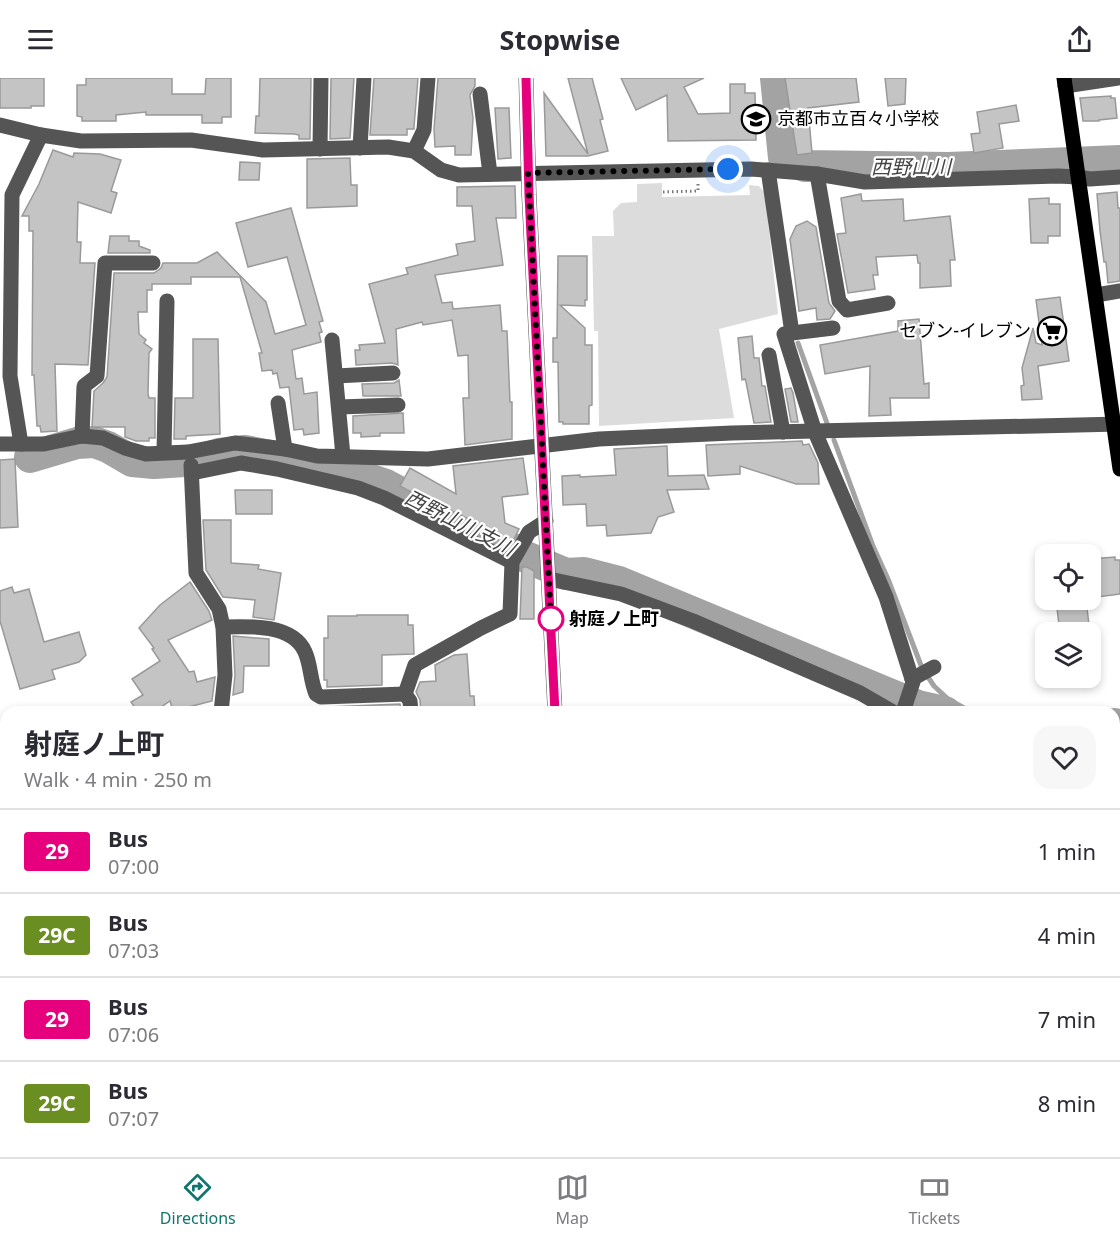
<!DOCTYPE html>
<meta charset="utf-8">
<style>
body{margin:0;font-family:"Noto Sans","Noto Sans JP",sans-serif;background:#f7f7f7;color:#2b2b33;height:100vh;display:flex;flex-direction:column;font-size:22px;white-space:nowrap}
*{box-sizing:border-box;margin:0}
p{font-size:20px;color:#7c7c81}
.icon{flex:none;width:33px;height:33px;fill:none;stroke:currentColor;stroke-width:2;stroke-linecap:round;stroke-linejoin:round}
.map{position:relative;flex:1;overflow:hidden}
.panel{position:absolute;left:0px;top:628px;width:1120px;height:452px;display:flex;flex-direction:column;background:#fff;border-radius:18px 18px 0 0;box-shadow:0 3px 9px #0003}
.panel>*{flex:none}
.badge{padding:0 12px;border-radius:4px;font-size:21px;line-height:39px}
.fabs{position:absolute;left:1035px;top:466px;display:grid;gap:12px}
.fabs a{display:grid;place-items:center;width:66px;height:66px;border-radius:12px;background:#fff;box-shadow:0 3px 9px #0003;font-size:30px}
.you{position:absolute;width:30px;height:30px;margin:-15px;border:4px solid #fff;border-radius:50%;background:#1a73e8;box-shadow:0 0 0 9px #1a73e833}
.map>.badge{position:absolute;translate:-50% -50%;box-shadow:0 0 0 3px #fff}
.round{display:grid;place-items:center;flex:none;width:63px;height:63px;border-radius:18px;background:#f7f7f7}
.headline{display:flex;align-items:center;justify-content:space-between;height:102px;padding:0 24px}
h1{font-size:28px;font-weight:700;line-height:45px}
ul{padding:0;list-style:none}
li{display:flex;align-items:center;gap:18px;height:84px;padding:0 24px;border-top:2px solid #e1e1e2}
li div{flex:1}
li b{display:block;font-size:22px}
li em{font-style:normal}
li .badge{min-width:66px;font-weight:700;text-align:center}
header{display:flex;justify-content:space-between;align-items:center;height:78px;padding:0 24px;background:#fff;font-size:27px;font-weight:700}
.tab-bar{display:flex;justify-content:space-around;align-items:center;height:84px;border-top:2px solid #e1e1e2;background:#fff;font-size:16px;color:#7c7c81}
.tab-bar a{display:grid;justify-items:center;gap:3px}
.tab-bar .current{color:#0f766e}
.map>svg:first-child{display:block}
.green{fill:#dcdcdc}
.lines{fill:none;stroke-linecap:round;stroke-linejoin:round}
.stream{stroke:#a3a3a3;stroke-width:5}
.river{stroke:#a3a3a3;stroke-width:32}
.building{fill:#c4c4c4;stroke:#999;stroke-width:1.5}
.path{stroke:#777;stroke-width:3;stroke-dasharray:1.5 3;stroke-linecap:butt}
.minor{stroke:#555;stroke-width:15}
.major{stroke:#000;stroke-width:15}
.line-casing{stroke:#fff;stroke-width:14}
.line{stroke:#e6007e;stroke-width:9}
.walk{stroke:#000;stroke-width:6;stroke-dasharray:0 10.8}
.stop-dot{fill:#fff;stroke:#e6007e;stroke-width:3}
.labels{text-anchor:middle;stroke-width:4.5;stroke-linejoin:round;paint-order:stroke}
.poi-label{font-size:18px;fill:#000;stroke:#fff;text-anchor:start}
.stop-label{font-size:18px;font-weight:bold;fill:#000;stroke:#fff;text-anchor:start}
.water-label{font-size:20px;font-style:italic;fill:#444;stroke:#fff}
</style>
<header><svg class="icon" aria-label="menu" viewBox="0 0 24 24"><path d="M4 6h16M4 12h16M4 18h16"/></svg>Stopwise<svg class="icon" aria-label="share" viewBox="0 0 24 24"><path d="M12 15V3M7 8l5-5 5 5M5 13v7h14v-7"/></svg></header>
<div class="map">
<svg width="1120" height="1079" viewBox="0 0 1120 1079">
<rect width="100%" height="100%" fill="#fff"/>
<path class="green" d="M 662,105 L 662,119 L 750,117 L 749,107 L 759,108 L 765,115 L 778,236 L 719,251 L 734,340 L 599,348 L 598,253 L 594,253 L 592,158 L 614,158 L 613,133 L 621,125 L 637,124 L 637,106 Z"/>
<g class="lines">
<g class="stream">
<path d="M 798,265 L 828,348"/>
<path d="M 834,362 L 873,468 L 888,501 L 922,590 L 934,608 L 948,621 L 971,634"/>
</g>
<g class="river">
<path d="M 776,0 L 784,80 L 805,88 L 948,90 L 1120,83"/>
<path d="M 30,379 L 77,365 L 94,364 L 108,369 L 132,383 L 154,385 L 200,382 L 219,376 L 245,373 L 281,380 L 362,399 L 386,407 L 431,431 L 499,463 L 526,479 L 566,496 L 584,495 L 619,504 L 918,628 L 945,634"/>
<path d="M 1114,646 L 1120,647"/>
</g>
</g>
<g class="building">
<path d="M 0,0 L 44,0 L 44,28 L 31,28 L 31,30 L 0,30 Z"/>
<path d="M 86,0 L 172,0 L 172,16 L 205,16 L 206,0 L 231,0 L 231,39 L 222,39 L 222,45 L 202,45 L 202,37 L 146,37 L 146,34 L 116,37 L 116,43 L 82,43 L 82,39 L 77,38 L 77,7 L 86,7 Z"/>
<path d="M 260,0 L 311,0 L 310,61 L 299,61 L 299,57 L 294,56 L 255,55 L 256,38 L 259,38 Z"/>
<path d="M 331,0 L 354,0 L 350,60 L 330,61 Z"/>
<path d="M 374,0 L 418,0 L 414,49 L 414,51 L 407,51 L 407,57 L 370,57 Z"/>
<path d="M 438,0 L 475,0 L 475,8 L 470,17 L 473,40 L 471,77 L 455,77 L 455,68 L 435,69 L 434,51 Z"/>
<path d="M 568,0 L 592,0 L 603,41 L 600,42 L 608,73 L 588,78 L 546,78 L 544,15 L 588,76 Z"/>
<path d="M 621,0 L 704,0 L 684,9 L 698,36 L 730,35 L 730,6 L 745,6 L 745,15 L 755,15 L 756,62 L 668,63 L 667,17 L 636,32 Z"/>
<path d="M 785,0 L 856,0 L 859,24 L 808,30 L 812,75 L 797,77 Z"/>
<path d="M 885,0 L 906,0 L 905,26 L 888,28 Z"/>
<path d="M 1111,18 L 1111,20 L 1115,20 L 1117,40 L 1099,42 L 1099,43 L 1083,43 L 1080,20 Z"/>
<path d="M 1016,27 L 1019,43 L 999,46 L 1003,70 L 974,75 L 971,56 L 980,55 L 977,34 Z"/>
<path d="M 495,30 L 509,30 L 511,80 L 498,81 Z"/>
<path d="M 53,72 L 73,79 L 74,75 L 100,76 L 121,82 L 111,113 L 117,115 L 111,135 L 78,124 L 77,164 L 81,164 L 80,185 L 95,185 L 88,287 L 55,286 L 57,353 L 41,354 L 40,348 L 37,348 L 34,297 L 32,297 L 33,153 L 29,153 L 29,138 L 22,138 L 39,106 Z"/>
<path d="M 350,80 L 351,107 L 357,107 L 357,128 L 307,130 L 307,81 Z"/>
<path d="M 240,84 L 260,85 L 259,102 L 239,102 Z"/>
<path d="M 515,108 L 516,140 L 496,140 L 503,187 L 435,197 L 442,225 L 452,224 L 453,231 L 500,227 L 502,253 L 507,253 L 510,324 L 512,324 L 512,361 L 465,367 L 463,320 L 469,320 L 468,277 L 458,278 L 452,242 L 423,247 L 422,244 L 396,251 L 398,287 L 392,285 L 356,287 L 355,272 L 360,272 L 359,267 L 385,265 L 369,206 L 408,196 L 406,190 L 458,177 L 456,166 L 475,163 L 472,128 L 457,128 L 457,109 Z"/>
<path d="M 1117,114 L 1118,130 L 1120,130 L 1120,203 L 1108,205 L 1106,184 L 1104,184 L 1100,153 L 1097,116 Z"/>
<path d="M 861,116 L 862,123 L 903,121 L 904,143 L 950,138 L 955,182 L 950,182 L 951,208 L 920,210 L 920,185 L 918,185 L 917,177 L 876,179 L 878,197 L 873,197 L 875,211 L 848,215 L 837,156 L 846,155 L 841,120 Z"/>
<path d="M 1049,120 L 1049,126 L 1060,126 L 1060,158 L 1048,158 L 1048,165 L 1031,165 L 1029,121 Z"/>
<path d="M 291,130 L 323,243 L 319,244 L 322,254 L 319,255 L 321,264 L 292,272 L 296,301 L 302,300 L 304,316 L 317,314 L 319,355 L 304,357 L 303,351 L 294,352 L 289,309 L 280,310 L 277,295 L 273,296 L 272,292 L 262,293 L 259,275 L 262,275 L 240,199 L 191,199 L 191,206 L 152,206 L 152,212 L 147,212 L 147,234 L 138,234 L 139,256 L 146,262 L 144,265 L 152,271 L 149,275 L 148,316 L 149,320 L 155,320 L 155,360 L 149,360 L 149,363 L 136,363 L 125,359 L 125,349 L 92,349 L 94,313 L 103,305 L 107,299 L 114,195 L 154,195 L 161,190 L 163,185 L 197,185 L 217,174 L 266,224 L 275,256 L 306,247 L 287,179 L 248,189 L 236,145 Z"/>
<path d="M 807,143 L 816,149 L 829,225 L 835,233 L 830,241 L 817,242 L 816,230 L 799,233 L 790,161 L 796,148 Z"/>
<path d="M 110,158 L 129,158 L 129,163 L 139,163 L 139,168 L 150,172 L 150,175 L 108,175 Z"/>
<path d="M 558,178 L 587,178 L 587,222 L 585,222 L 585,228 L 560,227 L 585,250 L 585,267 L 592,267 L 592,327 L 589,328 L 589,346 L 563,346 L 563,344 L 559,344 L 558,284 L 553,284 L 553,260 L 557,260 Z"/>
<path d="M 1060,219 L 1069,283 L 1038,288 L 1042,321 L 1022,322 L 1021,308 L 1024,307 L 1022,290 L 1033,250 L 1036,265 L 1042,267 L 1036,222 Z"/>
<path d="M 919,241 L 924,306 L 929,305 L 929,320 L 890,320 L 891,337 L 869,338 L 870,288 L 825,296 L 820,267 L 898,253 L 898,243 Z"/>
<path d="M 752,258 L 754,280 L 759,280 L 762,308 L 765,308 L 771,344 L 754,345 L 746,304 L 745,301 L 742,302 L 738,260 Z"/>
<path d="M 193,261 L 218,261 L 220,356 L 186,358 L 186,361 L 174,361 L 175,320 L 193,320 Z"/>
<path d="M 399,302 L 401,318 L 363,318 L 362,306 L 394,305 Z"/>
<path d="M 791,310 L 793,315 L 798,344 L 791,344 L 785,311 Z"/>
<path d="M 403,335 L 404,355 L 380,355 L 380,358 L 361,359 L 361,355 L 353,355 L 353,338 Z"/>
<path d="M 802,363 L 803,367 L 809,366 L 818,385 L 819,406 L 796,406 L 740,388 L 740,396 L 708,398 L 706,367 Z"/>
<path d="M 667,368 L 668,398 L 704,397 L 709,411 L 667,412 L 674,434 L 658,439 L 651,455 L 607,458 L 606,447 L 587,448 L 586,426 L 563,427 L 562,398 L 580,397 L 580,399 L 616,397 L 614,371 Z"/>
<path d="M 523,380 L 528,416 L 502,419 L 505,445 L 519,451 L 512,465 L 476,447 L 477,445 L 446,430 L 445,432 L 400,408 L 410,390 L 456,416 L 453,388 Z"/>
<path d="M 15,381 L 18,449 L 0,450 L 0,382 Z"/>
<path d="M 235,412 L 272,412 L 272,436 L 236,436 Z"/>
<path d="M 203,442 L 231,442 L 231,485 L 259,487 L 258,491 L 281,495 L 274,542 L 253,539 L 255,522 L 223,519 L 206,492 Z"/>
<path d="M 1115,479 L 1115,482 L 1120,482 L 1120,516 L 1090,520 L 1090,481 Z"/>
<path d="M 522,489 L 527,489 L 534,493 L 534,541 L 520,541 Z"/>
<path d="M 190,504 L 209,533 L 212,542 L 168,562 L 189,594 L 194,593 L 197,604 L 215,599 L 212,623 L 173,633 L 170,623 L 154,634 L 138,634 L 131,624 L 143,617 L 132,601 L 160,583 L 152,571 L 154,570 L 139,550 L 160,527 Z"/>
<path d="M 12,509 L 14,515 L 29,511 L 44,564 L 79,554 L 86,577 L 79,584 L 52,592 L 55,601 L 20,611 L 0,543 L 0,513 Z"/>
<path d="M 1056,522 L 1086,522 L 1090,555 L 1060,555 Z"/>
<path d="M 357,537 L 408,537 L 408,547 L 413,547 L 414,576 L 382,577 L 382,607 L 327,609 L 327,602 L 324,602 L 324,560 L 328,560 L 328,538 L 357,538 Z"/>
<path d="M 233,558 L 269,561 L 269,588 L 244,588 L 243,614 L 233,617 L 235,597 Z"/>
<path d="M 467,576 L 470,618 L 474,618 L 475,634 L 421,634 L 420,622 L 416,614 L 420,604 L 436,603 L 435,587 L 454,577 Z"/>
<path d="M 400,626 L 401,634 L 327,634 L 327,629 Z"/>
</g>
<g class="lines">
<path class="path" d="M 663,114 L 698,113 L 698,106"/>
<g class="minor">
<path d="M 526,0 L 529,117 L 555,634"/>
<path d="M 1065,8 L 1118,0"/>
<path d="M 480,16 L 490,96"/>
<path d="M 0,47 L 41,57 L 81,63 L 191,62 L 263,72 L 388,69 L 414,73 L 441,92 L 459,97 L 751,91 L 817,96 L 865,104 L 1058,98 L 1078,99 L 1090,101 L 1120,99"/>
<path d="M 360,70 L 364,0"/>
<path d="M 320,71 L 321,0"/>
<path d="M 414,73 L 424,52 L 428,0"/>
<path d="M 768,92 L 792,255 L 784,256 L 815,354 L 886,519 L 912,601 L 913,604 L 903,634"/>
<path d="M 817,96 L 839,223 L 847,232 L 888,225"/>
<path d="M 1096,217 L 1120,213"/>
<path d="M 792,255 L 833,250"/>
<path d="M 332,262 L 343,378"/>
<path d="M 769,277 L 783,354"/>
<path d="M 336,298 L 393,295"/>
<path d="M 278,325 L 285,371"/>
<path d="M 339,329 L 398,327"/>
<path d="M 82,358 L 84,308 L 97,298 L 105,185 L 153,185"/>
<path d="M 0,366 L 44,366 L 82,358 L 103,360 L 125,370 L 146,376 L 188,374 L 235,365 L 285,371 L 317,378 L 428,381 L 599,361 L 732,355 L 1120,346"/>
<path d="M 21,366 L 10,298 L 12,117 L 41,57"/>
<path d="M 164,374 L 167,223"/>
<path d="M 191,387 L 196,495 L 219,531 L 223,549 L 225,597 L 221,634"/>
<path d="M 192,395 L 241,385 L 277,391 L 358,410 L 384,420 L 512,484"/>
<path d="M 549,501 L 621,516 L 693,543 L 860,615 L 893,634"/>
<path d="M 223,549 C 249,548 293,546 305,574 C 311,587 310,602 316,616 L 321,619 L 405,616"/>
<path d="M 912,601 L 934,589"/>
<path d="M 411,634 L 410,623 L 405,616 L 415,587 L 481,550 L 510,536 L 512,484 L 529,454 L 546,443"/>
<path d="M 1114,661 L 1120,662"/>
<path d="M 0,776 L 6,772"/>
<path d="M 0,884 L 6,899"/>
<path d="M 1114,937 L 1120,936"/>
<path d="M 0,988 L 6,985"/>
<path d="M 234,1074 L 236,1079"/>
<path d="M 577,1074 L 578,1079"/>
<path d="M 796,1074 L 797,1079"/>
<path d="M 881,1074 L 882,1079"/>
<path d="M 515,1079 L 515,1074"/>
</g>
<g class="major">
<path d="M 1064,0 L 1120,391"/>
<path d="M 0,960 L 6,965"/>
<path d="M 152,1074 L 159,1079"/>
</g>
</g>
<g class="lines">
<g class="line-casing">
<path id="line" d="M 526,0 L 529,117 L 555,634"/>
</g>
<use href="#line" class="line"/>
<path class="walk" d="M 551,541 L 551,545 L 528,95 L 728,91"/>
</g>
<defs>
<g id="school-ring" transform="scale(1.5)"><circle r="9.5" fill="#fff" stroke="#000" stroke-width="1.5"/><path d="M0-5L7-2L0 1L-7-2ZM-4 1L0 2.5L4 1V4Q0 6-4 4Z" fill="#000"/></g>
<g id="supermarket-ring" transform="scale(1.5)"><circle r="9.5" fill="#fff" stroke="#000" stroke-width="1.5"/><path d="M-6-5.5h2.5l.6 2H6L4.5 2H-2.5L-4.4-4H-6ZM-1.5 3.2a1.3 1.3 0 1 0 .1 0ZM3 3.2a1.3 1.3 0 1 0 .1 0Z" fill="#000"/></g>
</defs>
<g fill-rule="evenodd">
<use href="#school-ring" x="756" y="41"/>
<use href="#supermarket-ring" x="1052" y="253"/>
</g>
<circle class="stop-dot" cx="551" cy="541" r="12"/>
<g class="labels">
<g class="poi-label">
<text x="777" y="47">京都市立百々小学校</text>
<text x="1031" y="259" text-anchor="end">セブン-イレブン</text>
</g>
<g class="stop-label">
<text x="569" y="547">射庭ノ上町</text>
</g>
<g class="water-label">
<text x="911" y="96">西野山川</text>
<text transform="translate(460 445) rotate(27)" y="7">西野山川支川</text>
</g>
</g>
</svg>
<div class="fabs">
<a><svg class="icon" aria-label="locate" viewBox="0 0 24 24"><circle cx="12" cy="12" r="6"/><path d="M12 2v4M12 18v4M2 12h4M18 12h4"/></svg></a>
<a><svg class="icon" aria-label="layers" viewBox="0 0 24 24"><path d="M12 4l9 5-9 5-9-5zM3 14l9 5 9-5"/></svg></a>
</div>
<div class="you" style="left:728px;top:91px"></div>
<section class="panel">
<div class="headline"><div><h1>射庭ノ上町</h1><p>Walk · 4 min · 250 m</p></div><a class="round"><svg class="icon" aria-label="heart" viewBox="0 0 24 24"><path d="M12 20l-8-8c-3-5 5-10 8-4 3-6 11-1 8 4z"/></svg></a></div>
<ul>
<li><span class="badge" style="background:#e6007e;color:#fff">29</span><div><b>Bus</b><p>07:00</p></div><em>1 min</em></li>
<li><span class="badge" style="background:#6b8e23;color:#fff">29C</span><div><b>Bus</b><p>07:03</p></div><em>4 min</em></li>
<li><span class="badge" style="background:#e6007e;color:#fff">29</span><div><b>Bus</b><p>07:06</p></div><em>7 min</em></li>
<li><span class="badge" style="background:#6b8e23;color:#fff">29C</span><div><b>Bus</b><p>07:07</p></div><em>8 min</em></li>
</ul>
</section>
</div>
<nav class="tab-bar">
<a class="current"><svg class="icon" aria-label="directions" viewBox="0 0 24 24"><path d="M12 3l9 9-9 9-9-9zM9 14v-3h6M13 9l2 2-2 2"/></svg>Directions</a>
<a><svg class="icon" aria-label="map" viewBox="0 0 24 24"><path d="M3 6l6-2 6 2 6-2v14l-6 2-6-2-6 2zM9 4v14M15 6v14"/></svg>Map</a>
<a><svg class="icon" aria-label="tickets" viewBox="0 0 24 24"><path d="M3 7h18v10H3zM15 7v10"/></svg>Tickets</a>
</nav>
